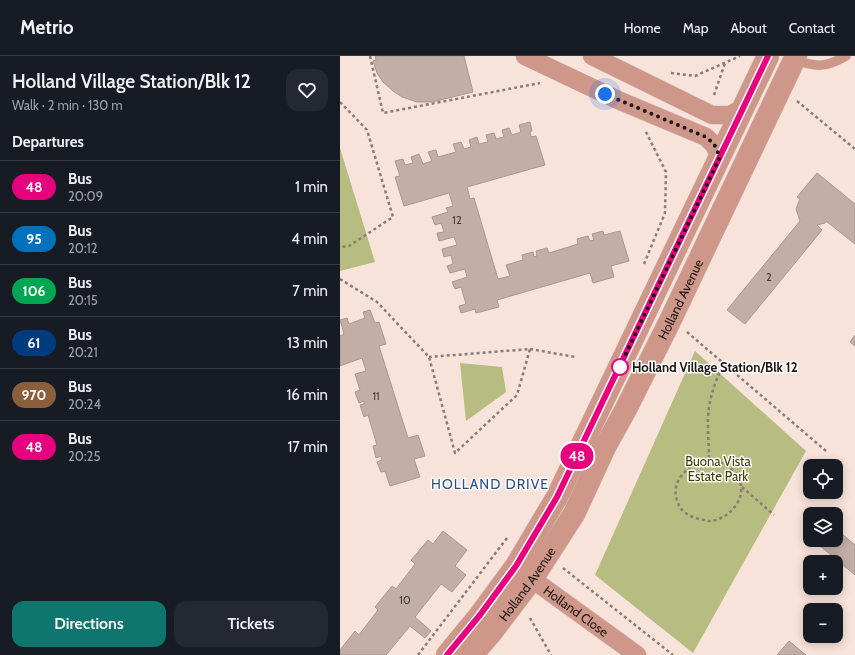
<!DOCTYPE html>
<meta charset="utf-8">
<style>
body{margin:0;font-family:Cabin,sans-serif;background:#242831;color:#f1f3f6;height:100vh;display:flex;flex-direction:column;font-size:15px;white-space:nowrap}
*{box-sizing:border-box;margin:0}
p{font-size:13px;color:#9ea1a6}
.icon{flex:none;width:22px;height:22px;fill:none;stroke:currentColor;stroke-width:2;stroke-linecap:round;stroke-linejoin:round}
.map{position:relative;flex:1;overflow:hidden}
.drawer{display:flex;flex-direction:column;background:#171b24;width:340px}
.drawer>*{flex:none}
.badge{padding:0 8px;border-radius:13px;font-size:14px;line-height:26px}
.buttons{position:absolute;left:463px;top:403px;display:grid;gap:8px}
.buttons a{display:grid;place-items:center;width:40px;height:40px;border-radius:8px;background:#171b24;box-shadow:0 2px 10px #0003;font-size:20px}
.you{position:absolute;width:20px;height:20px;margin:-10px;border:3px solid #fff;border-radius:50%;background:#1a73e8;box-shadow:0 0 0 6px #1a73e833}
.map>.badge{position:absolute;translate:-50% -50%;box-shadow:0 0 0 2px #fff}
h2{padding:0 12px;font-size:15px;line-height:36px}
.round{display:grid;place-items:center;flex:none;width:42px;height:42px;border-radius:12px;background:#242831}
.headline{display:flex;align-items:center;justify-content:space-between;height:68px;padding:0 12px}
h1{font-size:19px;font-weight:600;line-height:30px}
.cta{display:flex;gap:8px;margin-top:auto;padding:8px 12px}
.cta a{flex:1;height:46px;border-radius:12px;background:#0f766e;color:#fff;font-size:16px;font-weight:600;line-height:46px;text-align:center}
.cta a+a{background:#242831;color:#f1f3f6}
ul{padding:0;list-style:none}
li{display:flex;align-items:center;gap:12px;height:52px;padding:0 12px;border-top:1px solid #363941}
li div{flex:1}
li b{display:block;font-size:15px}
li em{font-style:normal}
li .badge{min-width:44px;font-weight:700;text-align:center}
header{display:flex;align-items:center;gap:24px;box-sizing:border-box;height:56px;padding:0 20px;background:#171b24;border-bottom:1px solid #363941}
header strong{font-size:19px}
nav{display:flex;gap:22px;margin-inline-start:auto;font-size:14px}
main{display:flex;flex:1;min-height:0}
.map>svg:first-child{display:block}
.green{fill:#b7bc81}
.building{fill:#c2aea5;stroke:#aa978e}
.lines{fill:none;stroke-linecap:round;stroke-linejoin:round}
.service-casing{stroke:#d0beb6;stroke-width:10}
.minor-casing{stroke:#d0beb6;stroke-width:19}
.tertiary-casing{stroke:#d0beb6;stroke-width:23}
.path{stroke:#897b75;stroke-width:2.5;stroke-dasharray:3 3;stroke-linecap:butt}
.service{stroke:#ce9789;stroke-width:9}
.minor{stroke:#ce9789;stroke-width:18}
.tertiary{stroke:#ce9789;stroke-width:22}
.line-casing{stroke:#fff;stroke-width:9}
.line{stroke:#e6007e;stroke-width:6}
.walk{stroke:#1c1512;stroke-width:4;stroke-dasharray:0 7.2}
.stop-dot{fill:#fff;stroke:#e6007e;stroke-width:2}
.labels{text-anchor:middle;stroke-width:3;stroke-linejoin:round;paint-order:stroke}
.number-label{font-size:11px;fill:#463b37}
.street-label{font-size:13px;fill:#1c1512;stroke:#fff}
.stop-label{font-size:13px;font-weight:bold;fill:#1c1512;stroke:#fff;text-anchor:start}
.park-label{font-size:13px;fill:#3c3f04;stroke:#fff}
.neighbourhood-label{font-size:14px;letter-spacing:1px;fill:#2d5087;stroke:#fff}
</style>
<header>
<strong>Metrio</strong>
<nav><a>Home</a><a>Map</a><a>About</a><a>Contact</a></nav>
</header>
<main>
<section class="drawer">
<div class="headline"><div><h1>Holland Village Station/Blk 12</h1><p>Walk · 2 min · 130 m</p></div><a class="round"><svg class="icon" aria-label="heart" viewBox="0 0 24 24"><path d="M12 20l-8-8c-3-5 5-10 8-4 3-6 11-1 8 4z"/></svg></a></div>
<h2>Departures</h2>
<ul>
<li><span class="badge" style="background:#e6007e;color:#fff">48</span><div><b>Bus</b><p>20:09</p></div><em>1 min</em></li>
<li><span class="badge" style="background:#0072bc;color:#fff">95</span><div><b>Bus</b><p>20:12</p></div><em>4 min</em></li>
<li><span class="badge" style="background:#00a651;color:#fff">106</span><div><b>Bus</b><p>20:15</p></div><em>7 min</em></li>
<li><span class="badge" style="background:#003b80;color:#fff">61</span><div><b>Bus</b><p>20:21</p></div><em>13 min</em></li>
<li><span class="badge" style="background:#8b5e3c;color:#fff">970</span><div><b>Bus</b><p>20:24</p></div><em>16 min</em></li>
<li><span class="badge" style="background:#e6007e;color:#fff">48</span><div><b>Bus</b><p>20:25</p></div><em>17 min</em></li>
</ul>
<div class="cta"><a>Directions</a><a>Tickets</a></div>
</section>
<div class="map">
<svg width="515" height="599" viewBox="0 0 515 599">
<rect width="100%" height="100%" fill="#f8e3da"/>
<g class="green">
<path d="M 0,92 L 35,206 L 0,215 Z"/>
<path d="M 355,295 L 466,395 L 353,597 L 255,519 Z"/>
<path d="M 120,307 L 162,311 L 166,336 L 126,365 Z"/>
</g>
<g class="building">
<path d="M 35,0 L 124,0 L 133,36 L 92,46 L 77,46 L 62,41 L 53,35 L 43,26 L 37,17 L 33,5 L 36,4 Z"/>
<path d="M 190,66 L 192,75 L 190,76 L 191,81 L 196,80 L 205,109 L 127,131 L 130,143 L 134,142 L 158,223 L 170,220 L 166,209 L 183,204 L 182,199 L 193,196 L 194,201 L 197,200 L 196,195 L 207,192 L 209,197 L 238,188 L 237,183 L 248,180 L 250,185 L 254,184 L 252,178 L 263,175 L 264,179 L 280,175 L 289,205 L 271,210 L 274,221 L 253,227 L 250,217 L 157,244 L 159,251 L 136,257 L 135,253 L 121,257 L 119,250 L 126,248 L 121,231 L 115,233 L 112,226 L 127,221 L 125,213 L 110,217 L 107,210 L 113,208 L 111,199 L 104,201 L 102,193 L 117,189 L 114,181 L 99,185 L 97,177 L 104,176 L 101,167 L 95,169 L 92,161 L 108,156 L 106,152 L 113,150 L 109,137 L 64,150 L 55,121 L 60,120 L 55,105 L 63,103 L 65,109 L 73,107 L 71,101 L 79,98 L 83,108 L 92,105 L 88,96 L 96,94 L 98,101 L 116,96 L 113,88 L 121,86 L 124,93 L 131,91 L 129,84 L 137,81 L 139,88 L 148,86 L 146,79 L 154,77 L 156,83 L 164,81 L 162,74 L 169,72 L 172,79 L 181,76 L 179,69 Z"/>
<path d="M 477,117 L 515,148 L 515,188 L 486,165 L 485,167 L 477,169 L 482,174 L 405,268 L 387,254 L 460,165 L 456,153 L 460,143 L 457,141 Z"/>
<path d="M 30,254 L 35,267 L 39,266 L 46,288 L 39,290 L 68,382 L 78,379 L 85,400 L 74,403 L 80,421 L 50,430 L 45,415 L 41,416 L 37,406 L 42,404 L 41,400 L 36,402 L 33,390 L 37,389 L 28,359 L 24,361 L 20,349 L 24,348 L 24,345 L 19,347 L 15,336 L 20,334 L 15,318 L 26,315 L 22,302 L 0,310 L 0,280 L 4,278 L 0,264 L 7,262 L 9,268 L 25,262 L 23,256 Z"/>
<path d="M 515,279 L 515,290 L 510,286 Z"/>
<path d="M 496,473 L 515,489 L 515,519 L 473,484 L 496,484 Z"/>
<path d="M 103,475 L 127,494 L 115,510 L 126,519 L 112,536 L 101,528 L 75,561 L 91,575 L 85,582 L 70,570 L 46,599 L 2,599 L 0,598 L 0,594 L 15,575 L 19,579 L 38,554 L 35,551 L 52,530 L 56,533 L 75,508 L 71,504 L 88,484 L 93,488 Z"/>
<path d="M 449,585 L 466,599 L 437,599 Z"/>
</g>
<g class="lines">
<g class="service-casing">
<path id="service" d="M 454,4 C 477,11 485,12 506,0"/>
</g>
<g class="minor-casing">
<g id="minor">
<path d="M 185,0 L 278,44 L 366,81 L 374,89 L 380,101"/>
<path d="M 252,0 L 372,59 L 390,59 L 403,52"/>
<path id="s1" d="M 181,515 L 297,599"/>
</g>
</g>
<g class="tertiary-casing">
<g id="tertiary">
<path d="M 107,599 L 140,559 L 176,510 L 217,441 L 428,0"/>
<path id="s2" d="M 132,599 L 151,577 L 192,523 L 234,458 L 265,391 L 286,353 L 329,267 L 456,0"/>
</g>
</g>
<g class="path">
<path d="M 30,0 L 43,57 L 200,27"/>
<path d="M 331,17 L 355,20 L 400,0"/>
<path d="M 374,39 L 385,7"/>
<path d="M 457,45 L 515,93"/>
<path d="M 0,46 L 27,74 L 53,161 L 9,190 L 0,191"/>
<path d="M 304,208 L 325,157 L 326,116 L 306,76"/>
<path d="M 0,223 L 37,246 L 89,301 L 115,397 L 177,339 L 190,293 L 89,301"/>
<path d="M 347,276 L 486,395"/>
<path d="M 190,293 L 235,301"/>
<path d="M 369,402 C 383,408 400,413 401,431 C 402,440 398,448 391,455 C 387,460 376,465 370,465 C 360,464 345,460 340,451 C 326,426 348,409 369,402 Z"/>
<path d="M 369,402 C 369,392 368,381 368,371 C 367,348 374,327 384,307"/>
<path d="M 402,431 L 434,459"/>
<path d="M 223,512 L 333,599"/>
<path d="M 190,562 L 211,599"/>
<path d="M 78,599 L 167,482"/>
</g>
<use href="#service" class="service"/>
<use href="#minor" class="minor"/>
<use href="#tertiary" class="tertiary"/>
</g>
<g class="lines">
<g class="line-casing">
<path id="line" d="M 107,599 L 140,559 L 176,510 L 217,441 L 428,0"/>
</g>
<use href="#line" class="line"/>
<path class="walk" d="M 265,38 L 366,81 L 374,88 L 380,101 L 279,312 L 280,311"/>
</g>
<circle class="stop-dot" cx="280" cy="311" r="8"/>
<g class="labels">
<g class="number-label">
<text x="117" y="168">12</text>
<text x="429" y="225">2</text>
<text x="36" y="344">11</text>
<text x="65" y="548">10</text>
</g>
<g class="street-label">
<text dy="5" stroke="none"><textPath href="#s2" startOffset="414">Holland Avenue</textPath></text>
<text dy="5" stroke="none"><textPath href="#s2" startOffset="90">Holland Avenue</textPath></text>
<text dy="5" stroke="none"><textPath href="#s1" startOffset="68">Holland Close</textPath></text>
</g>
<g class="stop-label">
<text x="292" y="316">Holland Village Station/Blk 12</text>
</g>
<g class="park-label">
<text x="378" y="410">Buona Vista<tspan x="378" dy="15">Estate Park</tspan></text>
</g>
<g class="neighbourhood-label">
<text x="150" y="433">HOLLAND DRIVE</text>
</g>
</g>
</svg>
<div class="buttons">
<a><svg class="icon" aria-label="locate" viewBox="0 0 24 24"><circle cx="12" cy="12" r="6"/><path d="M12 2v4M12 18v4M2 12h4M18 12h4"/></svg></a>
<a><svg class="icon" aria-label="layers" viewBox="0 0 24 24"><path d="M12 4l9 5-9 5-9-5zM3 14l9 5 9-5"/></svg></a>
<a>+</a>
<a>−</a>
</div>
<div class="you" style="left:265px;top:38px"></div>
<b class="badge" style="left:237px;top:400px;background:#e6007e;color:#fff">48</b>
</div>
</main>
